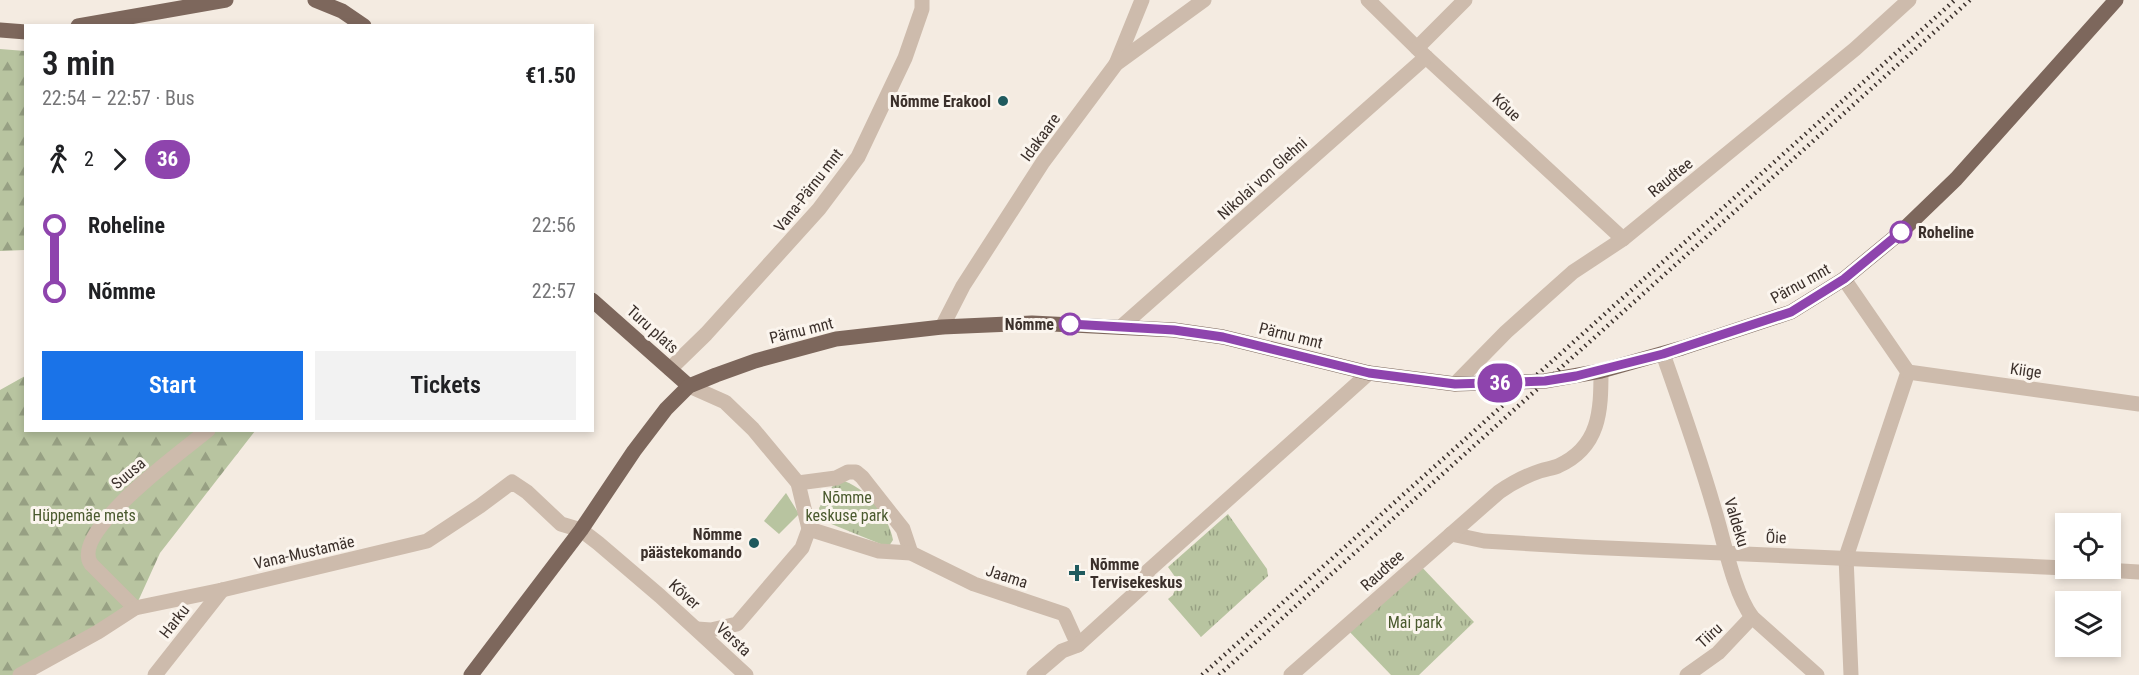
<!DOCTYPE html>
<meta charset="utf-8">
<style>
body{margin:0;font-family:"Roboto Condensed",sans-serif;background:#f2f2f2;color:#202124;height:100vh;display:flex;flex-direction:column;font-size:22px;white-space:nowrap}
*{box-sizing:border-box;margin:0}
p{font-size:20px;color:#757577}
.icon{flex:none;width:33px;height:33px;fill:none;stroke:currentColor;stroke-width:2;stroke-linecap:round;stroke-linejoin:round}
.map{position:relative;flex:1;overflow:hidden}
.sheet{position:absolute;left:24px;top:24px;width:570px;height:408px;display:flex;flex-direction:column;background:#fff;border-radius:0px;box-shadow:0 3px 9px #0003}
.sheet>*{flex:none}
.badge{padding:0 12px;border-radius:20px;font-size:21px;line-height:39px}
.controls{position:absolute;left:2055px;top:513px;display:grid;gap:12px}
.controls a{display:grid;place-items:center;width:66px;height:66px;border-radius:0px;background:#fff;box-shadow:0 3px 9px #0003;font-size:30px}
.map>.badge{position:absolute;translate:-50% -50%;box-shadow:0 0 0 3px #fff}
.legs{display:flex;align-items:center;gap:9px;height:66px;padding:0 18px;font-size:20px}
.legs p{margin-inline-start:auto}
.summary{display:flex;align-items:center;justify-content:space-between;height:102px;padding:0 18px}
h1{font-size:33px;font-weight:600;line-height:45px}
.primary-button{display:flex;gap:12px;margin-top:auto;padding:12px 18px}
.primary-button a{flex:1;height:69px;border-radius:0px;background:#1a73e8;color:#fff;font-size:24px;font-weight:600;line-height:69px;text-align:center}
.primary-button a+a{background:#f2f2f2;color:#202124}
ul{padding:0 18px;list-style:none}
li{display:flex;align-items:center;gap:21px;height:66px;font-size:22px}
li i{display:grid;place-items:center;width:9px;height:100%;margin:0 8px;background:currentColor}
li i::after{content:'';width:15px;height:15px;margin:-8px;border:4px solid;border-radius:50%;background:#fff}
li p{margin-inline-start:auto}
li:first-child i{background:linear-gradient(#0000 50%,currentColor 0)}
li:last-child i{background:linear-gradient(currentColor 50%,#0000 0)}
.map>svg:first-child{display:block}
.grass{fill:#b8c4a0}
.forest{fill:url(#forest-firs)}
.park{fill:url(#park-tufts)}
.lines{fill:none;stroke-linecap:round;stroke-linejoin:round}
.minor{stroke:#cdbbac;stroke-width:15}
.major{stroke:#7d675c;stroke-width:15}
.rail{stroke:#3b302b;stroke-width:4.5;stroke-dasharray:1.5 4.5;stroke-linecap:butt}
.line-1-casing{stroke:#fff;stroke-width:14}
.line-1{stroke:#8e44ad;stroke-width:9}
.poi-dot{fill:#1f5a5e;stroke:#fbf5ee;stroke-width:2}
.stop-1-dot{fill:#fff;stroke:#8e44ad;stroke-width:3}
.labels{text-anchor:middle;stroke-width:6;stroke-linejoin:round;paint-order:stroke}
.poi-label{font-size:16px;font-weight:bold;fill:#3b302b;stroke:#fbf5ee;text-anchor:end}
.street-label{font-size:16px;fill:#3b302b;stroke:#fbf5ee}
.stop-label{font-size:16px;font-weight:bold;fill:#3b302b;stroke:#fbf5ee;text-anchor:start}
.park-label{font-size:16px;fill:#4a5a2e;stroke:#fbf5ee}
</style>
<div class="map">
<svg width="2139" height="675" viewBox="0 0 2139 675">
<defs>
<pattern id="forest-firs" width="22" height="20" patternUnits="userSpaceOnUse" patternTransform="scale(1.5)"><rect width="22" height="20" fill="#b8c4a0"/><path d="M5 1l3.5 6h-7zM16 11l3.5 6h-7z" fill="#97a083"/></pattern>
<pattern id="park-tufts" width="24" height="20" patternUnits="userSpaceOnUse" patternTransform="scale(1.5)"><rect width="24" height="20" fill="#b8c4a0"/><path d="M3 7l-1-3M5 7V3M7 7l1-3M15 17l-1-3M17 17v-4M19 17l1-3" fill="none" stroke="#97a083"/></pattern>
</defs>
<rect width="100%" height="100%" fill="#f4ebe1"/>
<path class="grass" d="M 786,493 L 799,514 L 779,534 L 764,521 Z"/>
<g class="forest">
<path d="M 0,49 L 25,51 L 25,250 L 0,251 Z"/>
<path d="M 25,376 L 26,430 L 255,431 L 160,553 L 135,608 L 20,675 L 0,675 L 0,390 Z"/>
</g>
<g class="park">
<path d="M 844,481 C 867,489 888,515 893,540 L 889,546 L 883,545 L 824,521 L 820,514 L 819,508 L 834,484 Z"/>
<path d="M 1228,514 L 1267,569 L 1268,576 L 1201,637 L 1168,599 L 1173,595 L 1178,581 L 1168,567 Z"/>
<path d="M 1417,562 L 1474,622 L 1419,675 L 1391,675 L 1345,627 Z"/>
</g>
<g class="lines">
<g class="minor">
<path d="M 1368,0 L 1426,57 L 1623,239"/>
<path d="M 1417,48 L 1465,0"/>
<path d="M 1116,64 L 1142,0"/>
<path d="M 1844,279 L 1908,372 L 1846,557 L 1851,675"/>
<path d="M 1122,326 L 1426,57"/>
<path d="M 942,327 L 963,286 L 1043,162 L 1116,64 L 1204,0"/>
<path d="M 1663,354 C 1681,405 1699,456 1714,508 C 1724,540 1733,591 1752,617 L 1817,675"/>
<path d="M 670,369 L 706,334 L 819,209 L 858,157 L 905,58 L 922,9 L 922,0"/>
<path d="M 1908,372 L 2139,404"/>
<path d="M 1455,384 L 1506,332 L 1573,272 L 1623,239 L 1855,49 L 1909,0"/>
<path d="M 689,386 L 725,402 L 753,429 L 798,483 L 809,529"/>
<path d="M 798,483 L 836,478 L 848,472 L 856,472 L 862,477 L 903,529 L 911,553"/>
<path d="M 809,529 L 879,551 L 911,553 L 974,584 L 1064,614 L 1078,645"/>
<path d="M 1451,534 L 1484,541 L 1584,547 L 2066,568"/>
<path d="M 2072,568 L 2139,572"/>
<path d="M 135,608 L 91,564 C 69,532 184,450 208,430"/>
<path d="M 697,629 L 711,630 L 737,624 L 802,548 L 809,529"/>
<path d="M 20,675 L 98,632 L 135,608 L 222,590 L 427,541 L 480,506 L 512,482 L 527,492 L 561,524 L 581,530 L 598,543 L 660,596 L 746,675"/>
<path d="M 155,675 L 222,590"/>
<path d="M 1034,675 L 1062,651 L 1078,645 L 1144,585 L 1148,571 L 1369,373"/>
<path d="M 1291,675 L 1499,492 C 1512,483 1525,476 1540,471 C 1546,469 1553,468 1558,466 C 1600,447 1601,411 1601,371"/>
<path d="M 1687,675 L 1718,653 L 1752,617"/>
</g>
<g class="major">
<path d="M 315,0 L 342,11 L 364,26"/>
<path d="M 78,26 L 226,0"/>
<path d="M 0,30 L 26,32"/>
<path d="M 592,300 L 689,386"/>
<path d="M 471,675 L 581,530 L 634,451 L 666,409 L 689,386 L 716,375 L 755,361 L 836,339 L 942,327 L 1032,323 L 1174,330 L 1223,337 L 1369,373 L 1455,384 L 1545,381 L 1601,371 L 1682,348 L 1791,312 L 1844,279 L 1901,232 L 1956,179 L 2116,0"/>
</g>
<g class="rail">
<path d="M 1202,675 L 1955,0"/>
<path d="M 1219,675 L 1970,0"/>
</g>
</g>
<g class="lines">
<g class="line-1-casing">
<path id="line-1" d="M 1070,324 L 1174,330 L 1223,337 L 1369,373 L 1455,384 L 1545,381 L 1576,376 L 1663,354 L 1791,312 L 1844,279 L 1901,232"/>
</g>
<use href="#line-1" class="line-1"/>
</g>
<g class="poi-dot">
<circle cx="1003" cy="101" r="6"/>
<circle cx="754" cy="543" r="6"/>
<path d="M1074 564h6v6h6v6h-6v6h-6v-6h-6v-6h6z"/>
</g>
<g class="stop-1-dot">
<circle cx="1901" cy="232" r="10"/>
<circle cx="1070" cy="324" r="10"/>
</g>
<g class="labels">
<g class="poi-label">
<text x="991" y="107">Nõmme Erakool</text>
<text x="742" y="540">Nõmme<tspan x="742" dy="18">päästekomando</tspan></text>
<text x="1090" y="570" text-anchor="start">Nõmme<tspan x="1090" dy="18">Tervisekeskus</tspan></text>
</g>
<g class="street-label">
<text transform="translate(1507 107) rotate(43)" y="6">Kõue</text>
<text transform="translate(1040 137) rotate(-54)" y="6">Idakaare</text>
<text transform="translate(1670 177) rotate(-39)" y="6">Raudtee</text>
<text transform="translate(1262 178) rotate(-42)" y="6">Nikolai von Glehni</text>
<text transform="translate(808 190) rotate(-52)" y="6">Vana-Pärnu mnt</text>
<text transform="translate(1800 283) rotate(-29)" y="6">Pärnu mnt</text>
<text transform="translate(653 329) rotate(42)" y="6">Turu plats</text>
<text transform="translate(801 330) rotate(-14)" y="6">Pärnu mnt</text>
<text transform="translate(1291 335) rotate(14)" y="6">Pärnu mnt</text>
<text transform="translate(2026 370) rotate(8)" y="6">Kiige</text>
<text transform="translate(128 473) rotate(-40)" y="6">Suusa</text>
<text transform="translate(1737 522) rotate(73)" y="6">Valdeku</text>
<text transform="translate(1776 537) rotate(2)" y="6">Õie</text>
<text transform="translate(304 552) rotate(-13)" y="6">Vana-Mustamäe</text>
<text transform="translate(1382 570) rotate(-42)" y="6">Raudtee</text>
<text transform="translate(1007 576) rotate(18)" y="6">Jaama</text>
<text transform="translate(685 594) rotate(42)" y="6">Kõver</text>
<text transform="translate(174 621) rotate(-52)" y="6">Harku</text>
<text transform="translate(1709 635) rotate(-43)" y="6">Tiiru</text>
<text transform="translate(734 639) rotate(43)" y="6">Versta</text>
</g>
<g class="stop-label">
<text x="1918" y="238">Roheline</text>
<text x="1054" y="330" text-anchor="end">Nõmme</text>
</g>
<g class="park-label">
<text x="847" y="503">Nõmme<tspan x="847" dy="18">keskuse park</tspan></text>
<text x="84" y="521">Hüppemäe mets</text>
<text x="1415" y="628">Mai park</text>
</g>
</g>
</svg>
<div class="controls">
<a><svg class="icon" aria-label="locate" viewBox="0 0 24 24"><circle cx="12" cy="12" r="6"/><path d="M12 2v4M12 18v4M2 12h4M18 12h4"/></svg></a>
<a><svg class="icon" aria-label="layers" viewBox="0 0 24 24"><path d="M12 4l9 5-9 5-9-5zM3 14l9 5 9-5"/></svg></a>
</div>
<b class="badge" style="left:1500px;top:383px;background:#8e44ad;color:#fff">36</b>
<section class="sheet">
<div class="summary"><div><h1>3 min</h1><p>22:54 – 22:57 · Bus</p></div><b>€1.50</b></div>
<div class="legs"><svg class="icon" aria-label="walk" viewBox="0 0 24 24"><circle cx="13" cy="4" r="2"/><path d="M13 8l-2 6 4 7M11 14l-3 7M7 12l3-4h3l4 4"/></svg>2<svg class="icon" aria-label="forward" viewBox="0 0 24 24"><path d="M9 5l7 7-7 7"/></svg><b class="badge" style="background:#8e44ad;color:#fff">36</b></div>
<ul>
<li><i style="color:#8e44ad"></i><b>Roheline</b><p>22:56</p></li>
<li><i style="color:#8e44ad"></i><b>Nõmme</b><p>22:57</p></li>
</ul>
<div class="primary-button"><a>Start</a><a>Tickets</a></div>
</section>
</div>
